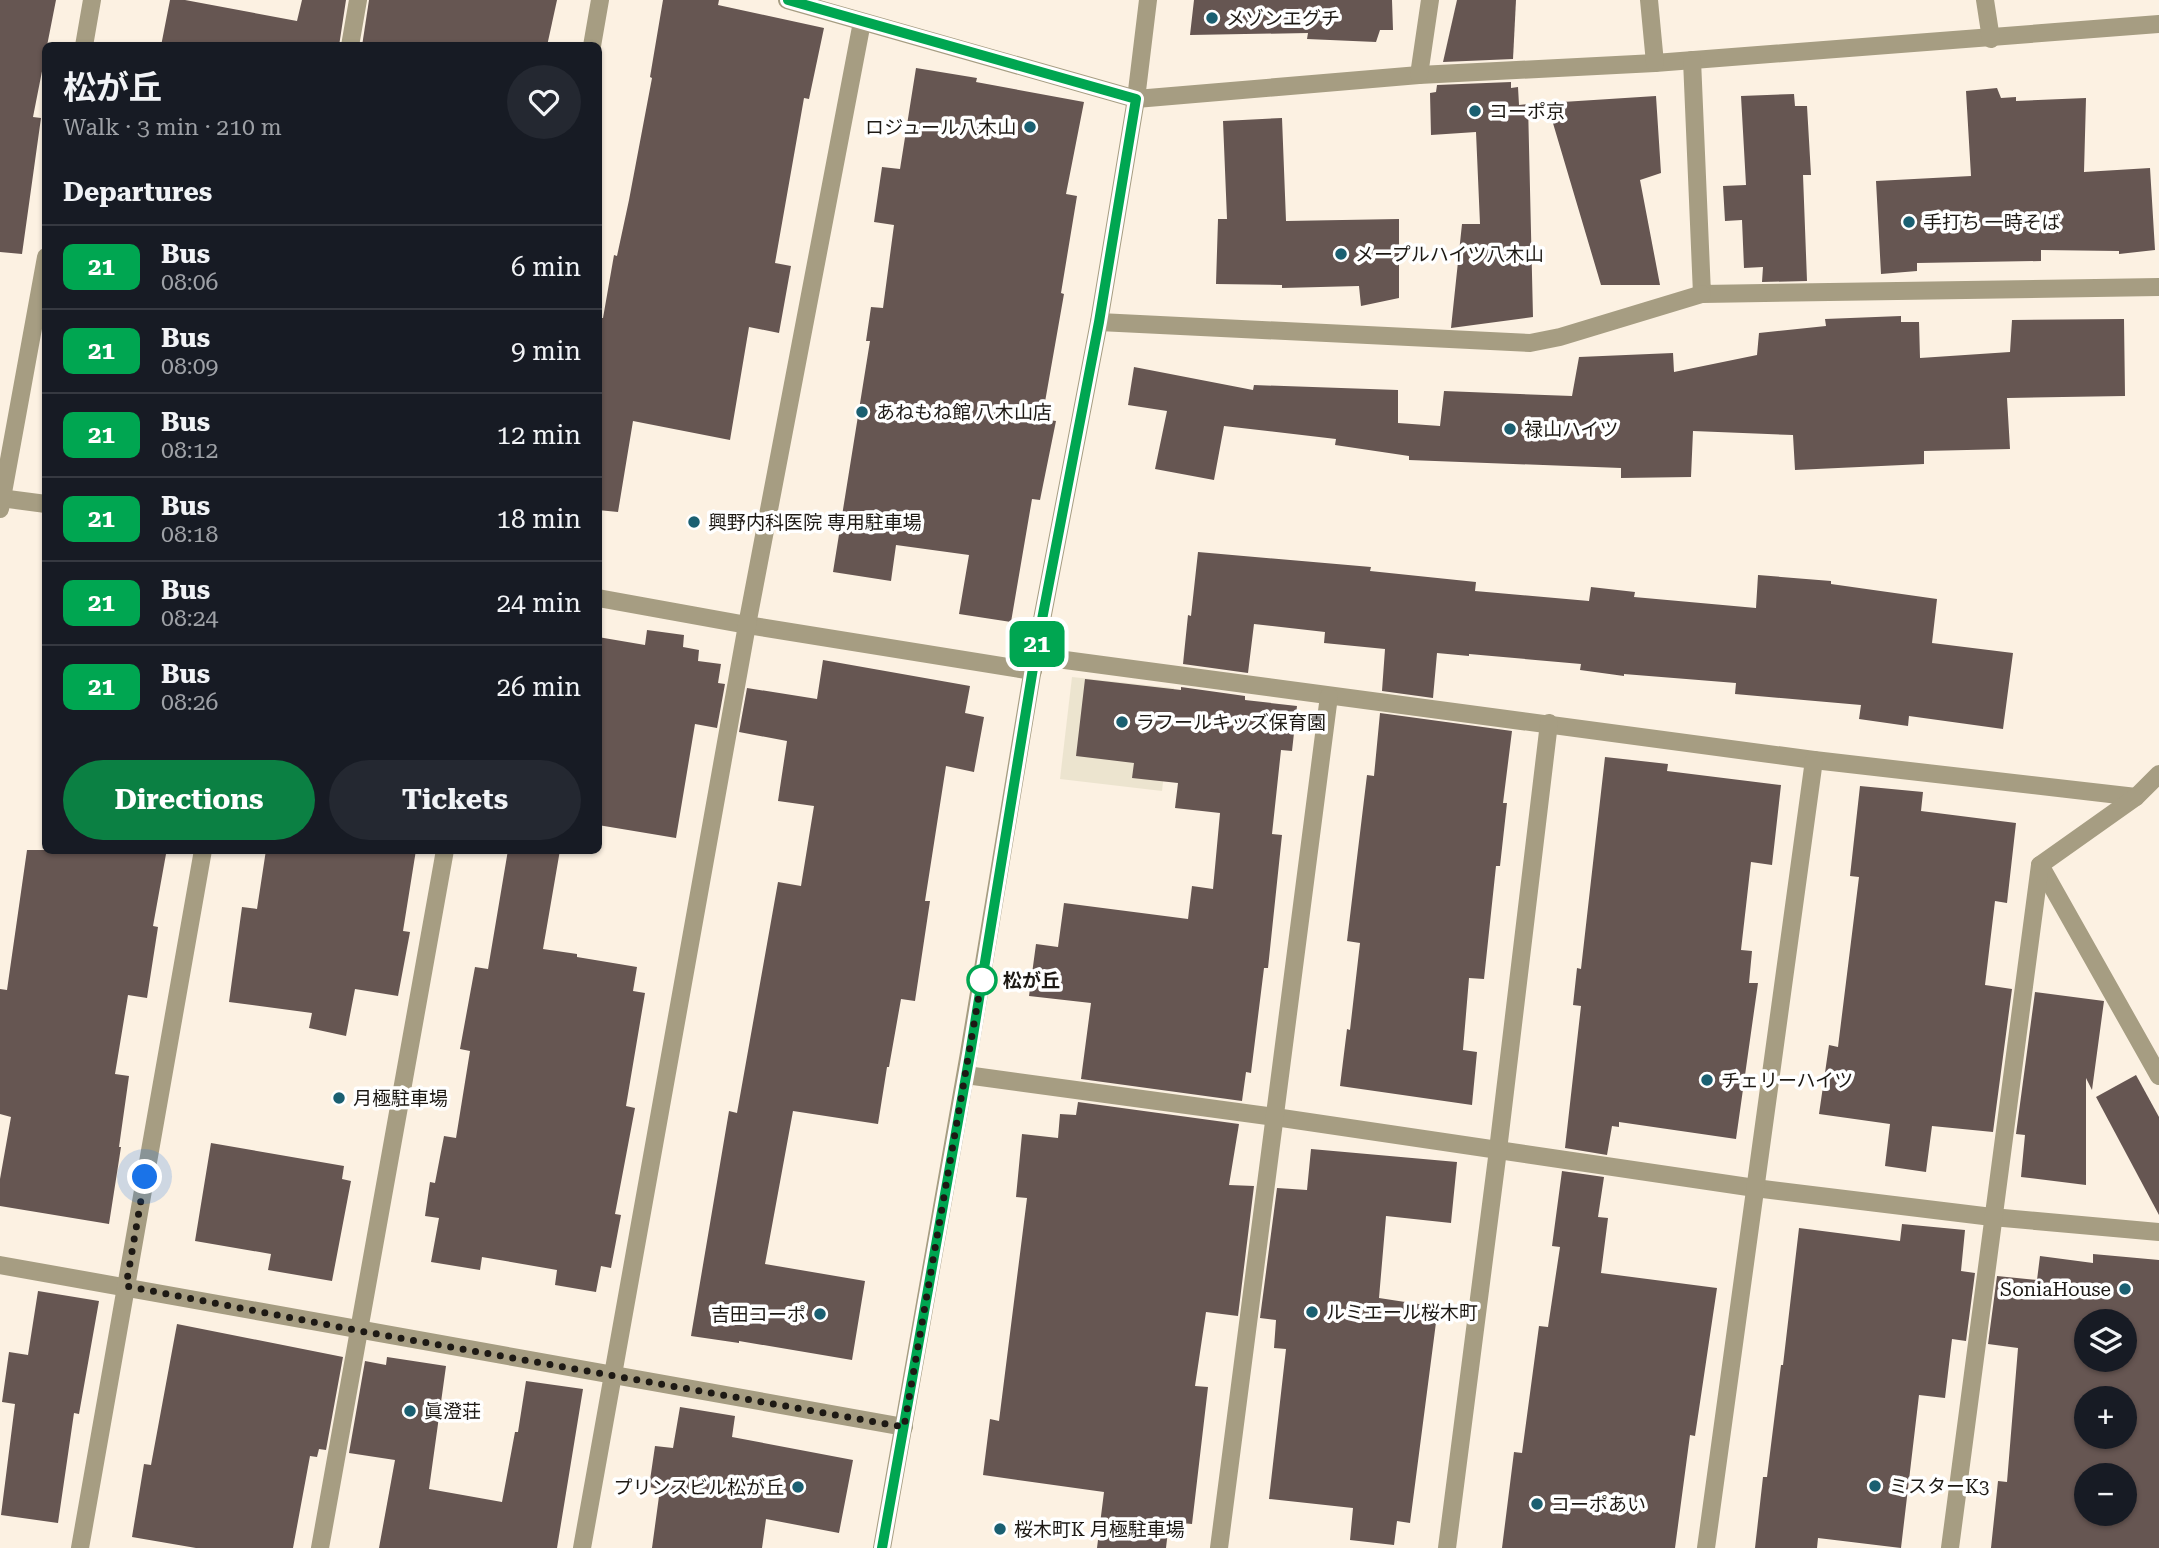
<!DOCTYPE html>
<meta charset="utf-8">
<style>
body{margin:0;font-family:"Roboto Serif","Noto Sans JP",serif;background:#242831;color:#f1f3f6;height:100vh;display:flex;flex-direction:column;font-size:26px;white-space:nowrap}
*{box-sizing:border-box;margin:0}
p{font-size:23px;color:#9ea1a6}
.icon{flex:none;width:38px;height:38px;fill:none;stroke:currentColor;stroke-width:2;stroke-linecap:round;stroke-linejoin:round}
.map{position:relative;flex:1;overflow:hidden}
.details{position:absolute;left:42px;top:42px;width:560px;height:812px;display:flex;flex-direction:column;background:#171b24;border-radius:10px;box-shadow:0 2px 5px #0004}
.details>*{flex:none}
.badge{padding:0 14px;border-radius:10px;font-size:24px;line-height:46px}
.controls{position:absolute;left:2074px;top:1309px;display:grid;gap:14px}
.controls a{display:grid;place-items:center;width:63px;height:63px;border-radius:50%;background:#171b24;box-shadow:0 2px 5px #0004;font-size:35px}
.you{position:absolute;width:35px;height:35px;margin:-18px;border:5px solid #fff;border-radius:50%;background:#1a73e8;box-shadow:0 0 0 10px #1a73e833}
.map>.badge{position:absolute;translate:-50% -50%;box-shadow:0 0 0 4px #fff}
h2{padding:0 21px;font-size:26px;line-height:63px}
.round{display:grid;place-items:center;flex:none;width:74px;height:74px;border-radius:37px;background:#242831}
.head{display:flex;align-items:center;justify-content:space-between;height:119px;padding:0 21px}
h1{font-size:33px;font-weight:700;line-height:52px}
.button{display:flex;gap:14px;margin-top:auto;padding:14px 21px}
.button a{flex:1;height:80px;border-radius:42px;background:#0b8043;color:#fff;font-size:28px;font-weight:700;line-height:80px;text-align:center}
.button a+a{background:#242831;color:#f1f3f6}
ul{padding:0;list-style:none}
li{display:flex;align-items:center;gap:21px;height:84px;padding:0 21px;border-top:2px solid #363941}
li div{flex:1}
li b{display:block;font-size:26px}
li em{font-style:normal}
li .badge{min-width:77px;font-weight:700;text-align:center}
.map>svg:first-child{display:block}
.education{fill:#ece4cf}
.building{fill:#665652;fill-rule:evenodd}
.lines{fill:none;stroke-linecap:round;stroke-linejoin:round}
.minor{stroke:#a69d82;stroke-width:18}
.line-casing{stroke:#fff;stroke-width:16}
.line{stroke:#00a651;stroke-width:10}
.walk{stroke:#1d1914;stroke-width:7;stroke-dasharray:0 12.6}
.poi-dot{fill:#1a5f71;stroke:#fff;stroke-width:2.5}
.stop-dot{fill:#fff;stroke:#00a651;stroke-width:3.5}
.labels{text-anchor:middle;stroke-width:7;stroke-linejoin:round;paint-order:stroke}
.poi-label{font-size:19px;fill:#1d1914;stroke:#fff;text-anchor:start}
.stop-label{font-size:19px;font-weight:bold;fill:#1d1914;stroke:#fff;text-anchor:start}
</style>
<div class="map">
<svg width="2159" height="1548" viewBox="0 0 2159 1548">
<rect width="100%" height="100%" fill="#fcf1e2"/>
<path class="education" d="M 1072,677 L 1174,688 L 1162,791 L 1060,779 Z"/>
<g class="building">
<path d="M 0,0 L 56,0 L 33,117 L 41,118 L 22,254 L 0,252 Z"/>
<path d="M 170,0 L 185,0 L 297,21 L 302,0 L 346,0 L 339,46 L 161,46 Z"/>
<path d="M 369,0 L 557,0 L 547,46 L 362,46 Z"/>
<path d="M 663,0 L 719,0 L 718,5 L 824,28 L 809,99 L 804,98 L 775,263 L 791,266 L 779,333 L 749,327 L 730,440 L 633,421 L 618,512 L 598,510 L 598,318 L 603,318 L 614,255 L 617,256 L 629,200 L 652,78 L 650,77 Z"/>
<path d="M 1194,0 L 1392,0 L 1393,30 L 1380,30 L 1376,42 L 1307,39 L 1308,33 L 1190,35 Z"/>
<path d="M 1457,0 L 1516,0 L 1513,59 L 1443,62 Z"/>
<path d="M 916,68 L 977,78 L 976,82 L 1084,102 L 1066,194 L 1077,196 L 1061,293 L 1064,294 L 1042,419 L 1056,421 L 1040,500 L 1032,499 L 1011,622 L 959,614 L 969,555 L 896,545 L 891,581 L 833,572 L 870,341 L 866,341 L 871,307 L 883,308 L 894,225 L 874,222 L 882,167 L 900,169 Z"/>
<path d="M 1511,82 L 1511,88 L 1518,87 L 1519,105 L 1528,104 L 1533,317 L 1451,328 L 1462,224 L 1480,224 L 1476,132 L 1431,135 L 1430,93 L 1436,92 L 1437,85 Z"/>
<path d="M 1997,88 L 2001,98 L 2016,97 L 2016,101 L 2086,98 L 2084,172 L 2150,168 L 2155,250 L 2119,254 L 2119,251 L 2041,250 L 2041,261 L 1917,263 L 1917,271 L 1881,274 L 1876,181 L 1971,176 L 1966,91 Z"/>
<path d="M 1794,94 L 1795,106 L 1807,106 L 1811,175 L 1803,175 L 1807,281 L 1762,282 L 1763,267 L 1744,268 L 1742,220 L 1725,221 L 1723,186 L 1746,185 L 1741,96 Z"/>
<path d="M 1656,96 L 1661,173 L 1640,180 L 1660,285 L 1601,285 L 1547,103 Z"/>
<path d="M 1282,118 L 1286,221 L 1399,219 L 1399,298 L 1361,306 L 1359,286 L 1282,288 L 1282,285 L 1216,284 L 1218,219 L 1227,219 L 1223,121 Z"/>
<path d="M 1901,316 L 1901,322 L 1919,322 L 1920,358 L 2010,352 L 2012,320 L 2124,319 L 2125,396 L 2007,398 L 2010,449 L 1924,451 L 1924,464 L 1795,470 L 1793,435 L 1693,431 L 1691,477 L 1621,478 L 1621,468 L 1409,460 L 1409,456 L 1335,445 L 1336,439 L 1224,426 L 1214,480 L 1155,469 L 1167,411 L 1128,405 L 1134,367 L 1253,390 L 1254,385 L 1398,390 L 1398,423 L 1440,426 L 1444,391 L 1572,396 L 1579,357 L 1673,353 L 1674,372 L 1757,355 L 1759,333 L 1826,326 L 1825,319 Z"/>
<path d="M 1198,552 L 1371,567 L 1370,571 L 1476,582 L 1475,591 L 1589,601 L 1591,587 L 1635,592 L 1634,597 L 1756,608 L 1758,575 L 1831,581 L 1831,584 L 1937,599 L 1932,643 L 2013,653 L 2003,729 L 1909,716 L 1908,726 L 1859,719 L 1861,705 L 1735,694 L 1736,683 L 1624,674 L 1624,676 L 1580,670 L 1581,664 L 1469,654 L 1469,656 L 1437,653 L 1433,698 L 1382,691 L 1385,649 L 1324,643 L 1325,632 L 1254,624 L 1248,673 L 1183,664 L 1188,615 L 1191,616 Z"/>
<path d="M 647,630 L 684,635 L 683,647 L 699,650 L 698,661 L 721,664 L 718,683 L 725,684 L 717,728 L 695,724 L 676,838 L 598,825 L 598,637 L 645,645 Z"/>
<path d="M 823,660 L 970,686 L 965,713 L 984,717 L 974,772 L 946,766 L 925,901 L 930,901 L 915,1001 L 901,999 L 889,1067 L 887,1067 L 878,1124 L 793,1111 L 765,1264 L 865,1281 L 852,1360 L 739,1341 L 739,1343 L 691,1336 L 729,1111 L 737,1113 L 778,882 L 801,886 L 814,806 L 778,801 L 787,741 L 739,732 L 747,688 L 817,699 Z"/>
<path d="M 1085,679 L 1181,690 L 1181,687 L 1245,696 L 1245,700 L 1297,706 L 1292,751 L 1281,750 L 1272,834 L 1282,835 L 1268,968 L 1264,968 L 1251,1073 L 1246,1072 L 1242,1101 L 1081,1079 L 1091,1003 L 1029,996 L 1036,944 L 1058,947 L 1064,903 L 1188,919 L 1192,886 L 1213,889 L 1220,813 L 1175,808 L 1178,783 L 1132,778 L 1134,763 L 1076,756 Z"/>
<path d="M 1380,713 L 1512,731 L 1503,803 L 1507,803 L 1500,866 L 1496,866 L 1484,979 L 1469,978 L 1463,1050 L 1477,1052 L 1472,1105 L 1340,1086 L 1347,1029 L 1350,1030 L 1360,943 L 1347,941 L 1367,775 L 1374,776 Z"/>
<path d="M 1605,757 L 1668,764 L 1667,771 L 1781,785 L 1772,865 L 1751,862 L 1741,950 L 1752,951 L 1749,983 L 1758,983 L 1736,1139 L 1619,1122 L 1619,1127 L 1612,1126 L 1607,1155 L 1565,1148 L 1581,1006 L 1573,1005 L 1577,968 L 1581,969 Z"/>
<path d="M 1860,786 L 1923,792 L 1921,811 L 2016,823 L 2007,903 L 1995,901 L 1985,985 L 2012,989 L 1993,1132 L 1932,1126 L 1926,1172 L 1885,1166 L 1890,1124 L 1819,1114 L 1829,1045 L 1838,1047 L 1859,877 L 1850,876 Z"/>
<path d="M 27,850 L 147,850 L 166,854 L 153,926 L 158,927 L 147,998 L 128,995 L 115,1074 L 129,1076 L 119,1147 L 121,1147 L 109,1224 L 0,1206 L 0,1179 L 11,1117 L 0,1114 L 0,989 L 7,990 Z"/>
<path d="M 266,850 L 416,850 L 403,931 L 410,932 L 398,996 L 355,989 L 346,1036 L 309,1028 L 312,1013 L 229,1002 L 242,907 L 257,909 Z"/>
<path d="M 508,850 L 560,850 L 543,949 L 577,954 L 577,957 L 637,967 L 633,991 L 645,993 L 626,1106 L 635,1108 L 615,1214 L 621,1215 L 611,1268 L 601,1266 L 596,1292 L 555,1285 L 557,1270 L 482,1257 L 480,1270 L 431,1262 L 439,1218 L 425,1216 L 430,1182 L 435,1183 L 444,1136 L 456,1138 L 470,1051 L 460,1049 L 475,967 L 488,969 Z"/>
<path d="M 2035,992 L 2104,1001 L 2092,1090 L 2086,1078 L 2086,1185 L 2021,1177 L 2025,1135 L 2016,1134 Z"/>
<path d="M 2136,1075 L 2159,1117 L 2159,1215 L 2096,1097 Z"/>
<path d="M 1078,1102 L 1239,1124 L 1229,1185 L 1254,1186 L 1238,1316 L 1206,1312 L 1195,1386 L 1208,1387 L 1192,1524 L 1169,1522 L 1166,1548 L 1097,1548 L 1104,1492 L 983,1475 L 990,1419 L 999,1421 L 1027,1198 L 1016,1197 L 1022,1134 L 1058,1138 L 1060,1114 L 1076,1115 Z"/>
<path d="M 211,1143 L 344,1166 L 342,1179 L 351,1181 L 332,1281 L 268,1270 L 271,1254 L 195,1241 Z"/>
<path d="M 1311,1149 L 1457,1162 L 1451,1223 L 1386,1216 L 1379,1298 L 1438,1307 L 1410,1523 L 1397,1521 L 1394,1545 L 1350,1540 L 1353,1508 L 1269,1499 L 1286,1349 L 1274,1348 L 1276,1320 L 1260,1318 L 1277,1188 L 1307,1190 Z"/>
<path d="M 1562,1171 L 1604,1177 L 1598,1217 L 1608,1218 L 1601,1273 L 1717,1288 L 1695,1436 L 1690,1435 L 1675,1548 L 1502,1548 L 1514,1452 L 1522,1453 L 1539,1326 L 1548,1327 L 1560,1247 L 1552,1246 Z"/>
<path d="M 1902,1224 L 1965,1230 L 1961,1271 L 1975,1273 L 1966,1341 L 1952,1339 L 1945,1398 L 1919,1395 L 1901,1548 L 1818,1538 L 1817,1548 L 1755,1548 L 1763,1477 L 1767,1477 L 1781,1365 L 1783,1365 L 1799,1228 L 1900,1241 Z"/>
<path d="M 2093,1254 L 2159,1260 L 2159,1548 L 1991,1548 L 1998,1481 L 2007,1482 L 2018,1348 L 1988,1344 L 1997,1276 L 2037,1280 L 2040,1256 L 2093,1263 ZM 2086,1321 L 2124,1321 L 2124,1360 L 2086,1360 ZM 2086,1398 L 2124,1398 L 2124,1437 L 2086,1437 ZM 2086,1475 L 2124,1475 L 2124,1514 L 2086,1514 Z"/>
<path d="M 38,1291 L 99,1301 L 79,1414 L 74,1413 L 58,1523 L 1,1515 L 15,1404 L 2,1402 L 9,1352 L 28,1355 Z"/>
<path d="M 177,1324 L 343,1357 L 326,1450 L 319,1449 L 317,1457 L 310,1456 L 293,1548 L 196,1548 L 132,1537 L 144,1464 L 151,1465 Z"/>
<path d="M 387,1357 L 446,1366 L 429,1489 L 502,1502 L 515,1432 L 518,1432 L 526,1381 L 583,1389 L 557,1548 L 379,1548 L 395,1460 L 349,1453 L 365,1361 L 386,1365 Z"/>
<path d="M 680,1407 L 735,1416 L 732,1437 L 853,1460 L 839,1533 L 766,1519 L 762,1548 L 652,1548 L 660,1489 L 649,1487 L 655,1446 L 673,1448 Z"/>
</g>
<g class="lines">
<g class="minor">
<path d="M 787,0 L 1136,99 L 1419,75 L 1655,63 L 2159,24"/>
<path d="M 1649,0 L 1655,63"/>
<path d="M 1985,0 L 1991,39"/>
<path d="M 84,46 L 92,0"/>
<path d="M 350,46 L 358,0"/>
<path d="M 592,46 L 600,0"/>
<path d="M 1692,60 L 1702,294 L 2159,287"/>
<path d="M 1419,75 L 1430,0"/>
<path d="M 1099,322 L 1530,343 L 1560,337 L 1702,294"/>
<path d="M 0,498 L 46,504"/>
<path d="M 0,509 L 46,257"/>
<path d="M 598,598 L 747,625 L 1033,671"/>
<path d="M 1035,656 L 1814,760 L 2136,797"/>
<path d="M 2040,865 L 2159,1076"/>
<path d="M 966,1075 L 1275,1117 L 1755,1188 L 1992,1217 L 2159,1232"/>
<path d="M 0,1265 L 904,1427"/>
<path d="M 80,1548 L 203,850"/>
<path d="M 320,1548 L 445,850"/>
<path d="M 582,1548 L 747,625 L 862,22"/>
<path d="M 882,1548 L 969,1053 L 1035,656 L 1099,322 L 1136,99 L 1148,0"/>
<path d="M 1219,1548 L 1329,696"/>
<path d="M 1447,1548 L 1498,1150 L 1549,723"/>
<path d="M 1706,1548 L 1814,760"/>
<path d="M 1950,1548 L 2040,865 L 2136,797 L 2159,774"/>
</g>
</g>
<g class="lines">
<g class="line-casing">
<path id="line" d="M 788,0 L 1136,99 L 1099,322 L 1035,656 L 970,1054 L 882,1548"/>
</g>
<use href="#line" class="line"/>
<path class="walk" d="M 145,1177 L 126,1286 L 360,1331 L 904,1427 L 983,972 L 982,980"/>
</g>
<g class="poi-dot">
<circle cx="1212" cy="18" r="7"/>
<circle cx="1475" cy="111" r="7"/>
<circle cx="1030" cy="127" r="7"/>
<circle cx="1909" cy="222" r="7"/>
<circle cx="1341" cy="254" r="7"/>
<circle cx="862" cy="412" r="7"/>
<circle cx="1510" cy="429" r="7"/>
<circle cx="694" cy="522" r="7"/>
<circle cx="1122" cy="722" r="7"/>
<circle cx="1707" cy="1080" r="7"/>
<circle cx="339" cy="1098" r="7"/>
<circle cx="2125" cy="1289" r="7"/>
<circle cx="1312" cy="1312" r="7"/>
<circle cx="820" cy="1314" r="7"/>
<circle cx="410" cy="1411" r="7"/>
<circle cx="1875" cy="1486" r="7"/>
<circle cx="798" cy="1487" r="7"/>
<circle cx="1537" cy="1504" r="7"/>
<circle cx="1000" cy="1529" r="7"/>
</g>
<circle class="stop-dot" cx="982" cy="980" r="14"/>
<g class="labels">
<g class="poi-label">
<text x="1226" y="25">メゾンエグチ</text>
<text x="1489" y="118">コーポ京</text>
<text x="1016" y="134" text-anchor="end">ロジュール八木山</text>
<text x="1923" y="229">手打ち 一時そば</text>
<text x="1355" y="261">メープルハイツ八木山</text>
<text x="876" y="419">あねもね館 八木山店</text>
<text x="1524" y="436">禄山ハイツ</text>
<text x="708" y="529">興野内科医院 専用駐車場</text>
<text x="1136" y="729">ラフールキッズ保育園</text>
<text x="1721" y="1087">チェリーハイツ</text>
<text x="353" y="1105">月極駐車場</text>
<text x="2111" y="1296" text-anchor="end">SoniaHouse</text>
<text x="1326" y="1319">ルミエール桜木町</text>
<text x="806" y="1321" text-anchor="end">吉田コーポ</text>
<text x="424" y="1418">眞澄荘</text>
<text x="1889" y="1493">ミスターK3</text>
<text x="784" y="1494" text-anchor="end">プリンスビル松が丘</text>
<text x="1551" y="1511">コーポあい</text>
<text x="1014" y="1536">桜木町K 月極駐車場</text>
</g>
<g class="stop-label">
<text x="1003" y="987">松が丘</text>
</g>
</g>
</svg>
<div class="controls">
<a><svg class="icon" aria-label="layers" viewBox="0 0 24 24"><path d="M12 4l9 5-9 5-9-5zM3 14l9 5 9-5"/></svg></a>
<a>+</a>
<a>−</a>
</div>
<div class="you" style="left:145px;top:1177px"></div>
<b class="badge" style="left:1037px;top:644px;background:#00a651;color:#fff">21</b>
<section class="details">
<div class="head"><div><h1>松が丘</h1><p>Walk · 3 min · 210 m</p></div><a class="round"><svg class="icon" aria-label="heart" viewBox="0 0 24 24"><path d="M12 20l-8-8c-3-5 5-10 8-4 3-6 11-1 8 4z"/></svg></a></div>
<h2>Departures</h2>
<ul>
<li><span class="badge" style="background:#00a651;color:#fff">21</span><div><b>Bus</b><p>08:06</p></div><em>6 min</em></li>
<li><span class="badge" style="background:#00a651;color:#fff">21</span><div><b>Bus</b><p>08:09</p></div><em>9 min</em></li>
<li><span class="badge" style="background:#00a651;color:#fff">21</span><div><b>Bus</b><p>08:12</p></div><em>12 min</em></li>
<li><span class="badge" style="background:#00a651;color:#fff">21</span><div><b>Bus</b><p>08:18</p></div><em>18 min</em></li>
<li><span class="badge" style="background:#00a651;color:#fff">21</span><div><b>Bus</b><p>08:24</p></div><em>24 min</em></li>
<li><span class="badge" style="background:#00a651;color:#fff">21</span><div><b>Bus</b><p>08:26</p></div><em>26 min</em></li>
</ul>
<div class="button"><a>Directions</a><a>Tickets</a></div>
</section>
</div>
